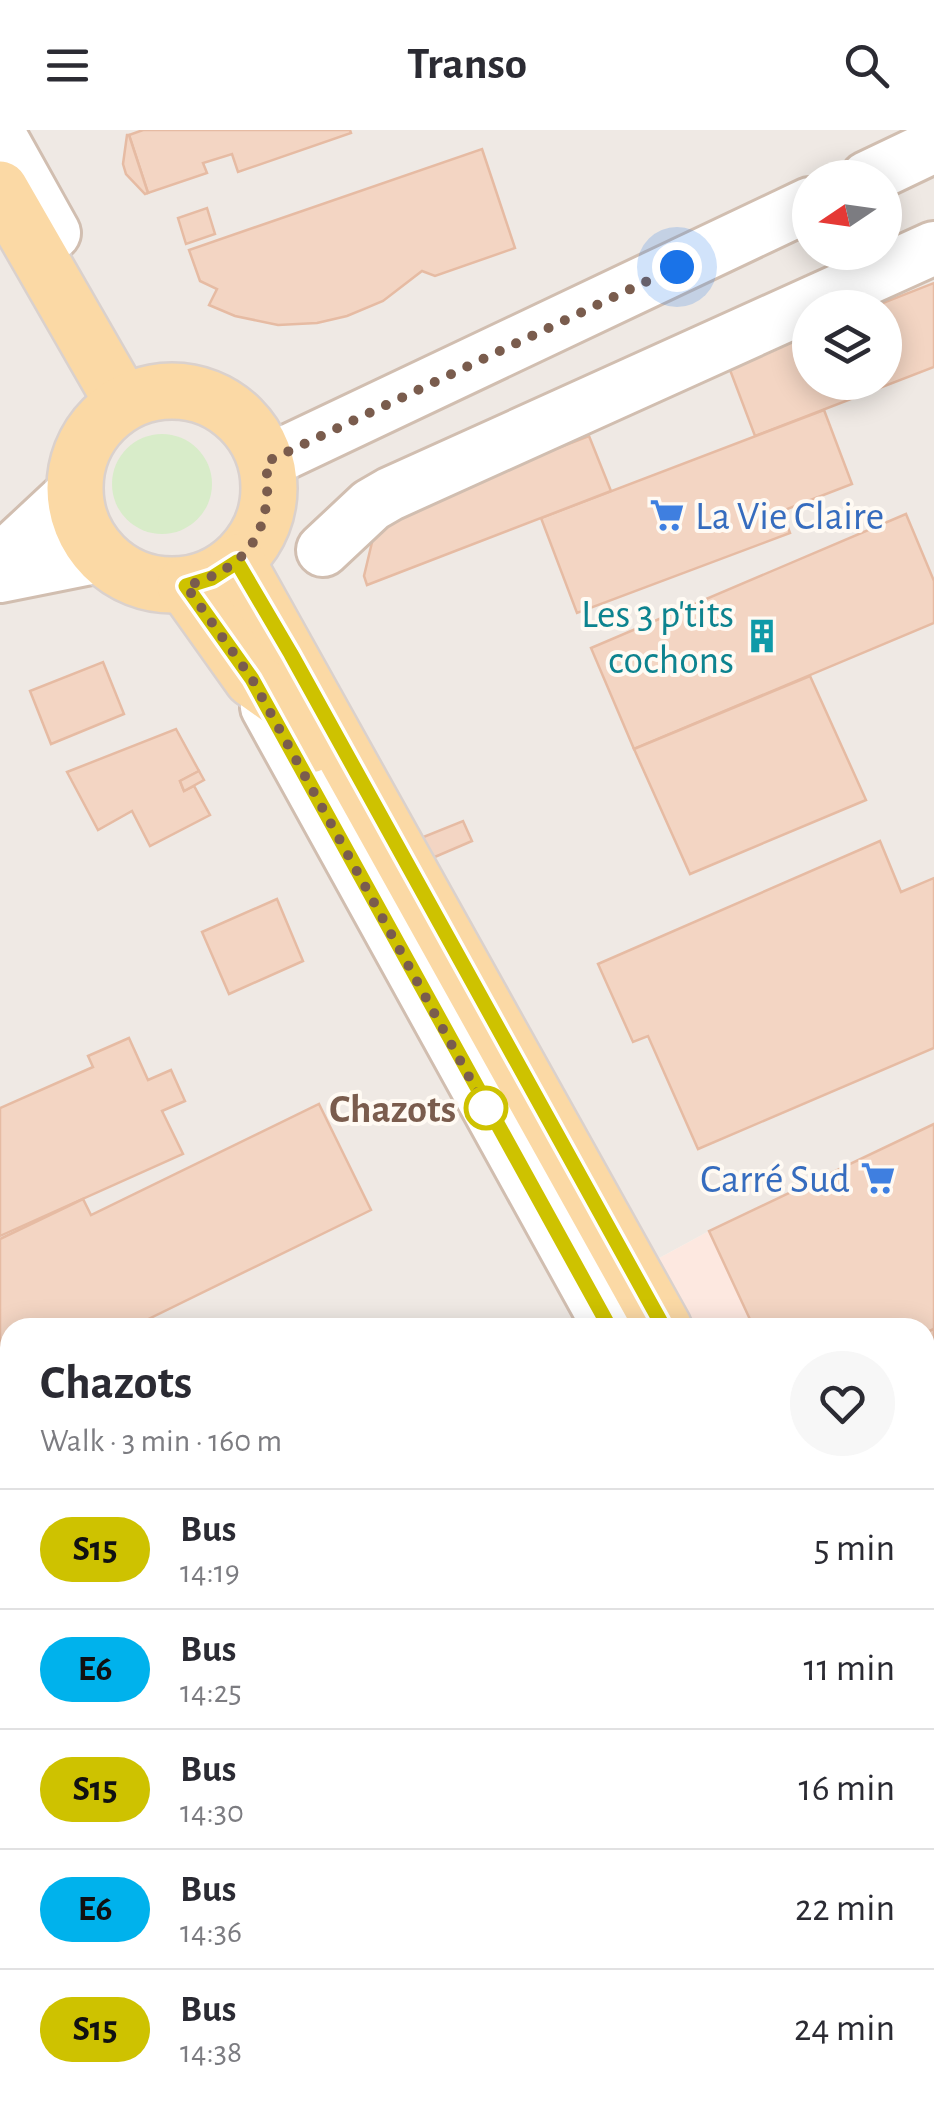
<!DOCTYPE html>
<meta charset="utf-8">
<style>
body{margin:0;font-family:"Alegreya Sans",sans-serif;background:#f7f7f7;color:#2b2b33;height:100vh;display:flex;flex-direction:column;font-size:38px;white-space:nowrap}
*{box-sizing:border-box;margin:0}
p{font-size:32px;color:#7c7c81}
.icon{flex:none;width:55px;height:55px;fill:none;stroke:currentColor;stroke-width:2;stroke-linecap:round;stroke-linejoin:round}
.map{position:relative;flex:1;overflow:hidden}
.panel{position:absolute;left:0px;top:1188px;width:935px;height:792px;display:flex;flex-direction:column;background:#fff;border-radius:30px 30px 0 0;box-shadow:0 5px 25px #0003}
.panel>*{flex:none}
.badge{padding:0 20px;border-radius:32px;font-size:35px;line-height:65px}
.needle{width:65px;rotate:257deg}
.tools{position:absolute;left:792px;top:30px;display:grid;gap:20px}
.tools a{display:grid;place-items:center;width:110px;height:110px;border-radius:50%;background:#fff;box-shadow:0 5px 25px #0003;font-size:50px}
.you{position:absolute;width:50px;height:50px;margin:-25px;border:8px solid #fff;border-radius:50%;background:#1a73e8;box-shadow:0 0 0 15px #1a73e833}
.map>.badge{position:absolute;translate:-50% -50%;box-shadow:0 0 0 5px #fff}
.round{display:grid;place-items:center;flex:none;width:105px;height:105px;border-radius:52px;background:#f7f7f7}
.summary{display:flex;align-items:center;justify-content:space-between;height:170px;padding:0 40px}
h1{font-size:48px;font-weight:700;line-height:75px}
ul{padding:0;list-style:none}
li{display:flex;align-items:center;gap:30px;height:120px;padding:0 40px;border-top:2px solid #e1e1e2}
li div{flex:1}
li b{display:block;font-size:38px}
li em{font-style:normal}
li .badge{min-width:110px;font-weight:700;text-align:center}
header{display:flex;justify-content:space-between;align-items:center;height:130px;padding:0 40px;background:#fff;font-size:45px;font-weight:700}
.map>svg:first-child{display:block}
.commercial{fill:#fde8e0}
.industrial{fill:#efe9e4;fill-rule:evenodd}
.green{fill:#d8ecc9}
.building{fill:#f3d5c3;stroke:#e6bba3;stroke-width:2.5}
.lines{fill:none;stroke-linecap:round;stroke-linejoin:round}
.minor-casing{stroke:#d1beb0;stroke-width:58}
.major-casing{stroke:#dad1cd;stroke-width:60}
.minor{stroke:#fff;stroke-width:52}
.major{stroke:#fbd9a5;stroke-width:55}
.line-casing{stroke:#fff;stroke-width:22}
.line{stroke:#cec200;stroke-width:15}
.walk{stroke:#7a5c4d;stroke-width:10;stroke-dasharray:0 18}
.stop-dot{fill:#fff;stroke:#cec200;stroke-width:5}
.labels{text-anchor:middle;stroke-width:8;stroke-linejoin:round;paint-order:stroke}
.shop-label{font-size:40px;fill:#366cbe;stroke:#fffaf3;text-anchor:start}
.culture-label{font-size:40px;fill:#0d838f;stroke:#fffaf3;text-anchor:end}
.stop-label{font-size:40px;font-weight:bold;fill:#7a5c4d;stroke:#fffaf3;text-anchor:end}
</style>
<header><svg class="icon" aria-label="menu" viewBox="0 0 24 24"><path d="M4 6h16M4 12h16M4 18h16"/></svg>Transo<svg class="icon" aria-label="search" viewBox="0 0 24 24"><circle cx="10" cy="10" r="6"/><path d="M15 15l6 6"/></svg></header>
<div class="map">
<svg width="934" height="1979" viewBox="0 0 934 1979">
<rect width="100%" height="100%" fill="#fdf6ec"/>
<path class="commercial" d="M 934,994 L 934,1717 L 925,1702 L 925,1198 L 639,1197 L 615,1152 L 709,1101 Z"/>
<path class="industrial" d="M 0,0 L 934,0 L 934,994 L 709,1101 L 615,1152 L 639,1197 L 10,1198 L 10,1970 L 925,1970 L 925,1730 L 934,1748 L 934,1979 L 0,1979 ZM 810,48 L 885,48 L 885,122 L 810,122 ZM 810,178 L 885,178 L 885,252 L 810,252 Z"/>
<circle class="green" cx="162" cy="354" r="50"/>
<g class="building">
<path d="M 143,0 L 350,0 L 351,3 L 238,42 L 232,24 L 203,33 L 207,43 L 148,63 L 129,5 Z"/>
<path d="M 127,5 L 129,5 L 148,63 L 145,64 L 126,44 L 123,34 Z"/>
<path d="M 482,19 L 515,118 L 435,146 L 422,141 L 383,171 L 347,186 L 317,193 L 278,195 L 235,186 L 209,175 L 217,159 L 200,151 L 189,120 Z"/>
<path d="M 207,78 L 215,104 L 186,114 L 178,88 Z"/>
<path d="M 934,153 L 934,237 L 755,306 L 727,232 L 810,200 L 810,252 L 885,252 L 885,178 L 870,178 Z"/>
<path d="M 824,280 L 852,354 L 782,381 L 790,403 L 577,483 L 541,388 Z"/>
<path d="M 589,306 L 611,361 L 367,455 L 364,446 L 378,387 Z"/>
<path d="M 906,384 L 934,451 L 934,493 L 634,619 L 591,518 Z"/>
<path d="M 103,532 L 124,584 L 51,614 L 30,561 Z"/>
<path d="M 810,546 L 866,670 L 690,744 L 634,619 Z"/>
<path d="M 176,599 L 199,641 L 180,651 L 184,661 L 194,656 L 210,685 L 150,716 L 132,681 L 98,700 L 67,642 Z"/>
<path d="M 199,641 L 204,650 L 184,661 L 180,651 Z"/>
<path d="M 463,691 L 472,711 L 430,729 L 421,708 Z"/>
<path d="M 880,711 L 901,762 L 934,748 L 934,918 L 698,1019 L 648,906 L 633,912 L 598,834 Z"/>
<path d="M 277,769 L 303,831 L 229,864 L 202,802 Z"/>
<path d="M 129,908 L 148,950 L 171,940 L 185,971 L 162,981 L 183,1024 L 0,1106 L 0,978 L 93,937 L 88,926 Z"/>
<path d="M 319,974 L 371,1080 L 130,1198 L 10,1198 L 10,1256 L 0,1261 L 0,1109 L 83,1069 L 91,1085 Z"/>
<path d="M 934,994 L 934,1199 L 925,1203 L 925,1198 L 754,1198 L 709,1101 Z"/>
<path d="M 934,1199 L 934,1218 L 925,1222 L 925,1203 Z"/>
<path d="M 468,1970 L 572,1970 L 558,1979 L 474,1979 Z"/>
<path d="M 737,1970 L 766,1970 L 772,1979 L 723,1979 Z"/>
</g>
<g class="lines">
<g class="minor-casing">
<g id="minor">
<path d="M 0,6 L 54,103"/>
<path d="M 867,48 L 934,16"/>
<path d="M 266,332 L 810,74"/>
<path d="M 323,420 L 371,375 L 390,364 L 934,118"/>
<path d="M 0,431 L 74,362"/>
<path d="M 0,446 L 100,426"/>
<path d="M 267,577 L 610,1198"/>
<path d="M 925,1756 L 934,1772"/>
</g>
</g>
<g class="major-casing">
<g id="major">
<path d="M 0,59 L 123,273"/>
<circle cx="172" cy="358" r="97"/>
<path d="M 237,432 L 664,1198"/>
<path d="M 185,455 L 252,549 L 287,574 L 310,615"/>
<path d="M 925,1702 L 934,1717"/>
<path d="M 925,1809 L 934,1826"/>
</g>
</g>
<use href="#minor" class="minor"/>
<use href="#major" class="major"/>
</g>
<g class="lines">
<g class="line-casing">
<path id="line" d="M 610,1198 L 252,549 L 186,456 L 212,448 L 237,432 L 291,524 L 664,1198"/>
</g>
<use href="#line" class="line"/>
<path class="walk" d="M 486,978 L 252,549 L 186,456 C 252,436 273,399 266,332 L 677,137"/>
</g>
<defs>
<g id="supermarket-bare" transform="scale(2.7)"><path d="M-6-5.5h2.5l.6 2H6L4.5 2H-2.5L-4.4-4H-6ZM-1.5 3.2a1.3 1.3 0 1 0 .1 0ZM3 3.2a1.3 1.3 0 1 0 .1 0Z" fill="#3f7fe0" stroke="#fffaf3" stroke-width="2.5" paint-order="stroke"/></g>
<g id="building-bare" transform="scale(2.7)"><path d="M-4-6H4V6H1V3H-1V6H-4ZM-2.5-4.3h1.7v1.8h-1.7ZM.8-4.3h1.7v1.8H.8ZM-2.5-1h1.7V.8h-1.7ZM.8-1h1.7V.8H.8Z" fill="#0f9aa8" stroke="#fffaf3" stroke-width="2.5" paint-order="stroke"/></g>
</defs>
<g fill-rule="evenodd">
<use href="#supermarket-bare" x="667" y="385"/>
<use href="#building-bare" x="762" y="506"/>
<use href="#supermarket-bare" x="878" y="1048"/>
</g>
<circle class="stop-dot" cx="486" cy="978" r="20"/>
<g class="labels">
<g class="shop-label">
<text x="695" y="399">La Vie Claire</text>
<text x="850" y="1062" text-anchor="end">Carré Sud</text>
</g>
<g class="culture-label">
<text x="734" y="497">Les 3 p'tits<tspan x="734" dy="46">cochons</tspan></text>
</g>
<g class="stop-label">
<text x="456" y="992">Chazots</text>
</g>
</g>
</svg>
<div class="tools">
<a><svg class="needle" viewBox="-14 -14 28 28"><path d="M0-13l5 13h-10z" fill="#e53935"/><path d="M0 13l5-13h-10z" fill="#7c7c81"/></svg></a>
<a><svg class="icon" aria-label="layers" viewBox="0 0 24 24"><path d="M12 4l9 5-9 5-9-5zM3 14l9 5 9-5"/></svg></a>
</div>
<div class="you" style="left:677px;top:137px"></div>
<section class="panel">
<div class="summary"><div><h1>Chazots</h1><p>Walk · 3 min · 160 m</p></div><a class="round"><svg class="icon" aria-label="heart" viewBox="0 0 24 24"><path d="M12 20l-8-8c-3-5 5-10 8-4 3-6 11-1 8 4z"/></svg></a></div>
<ul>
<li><span class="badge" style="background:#cec200;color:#111">S15</span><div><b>Bus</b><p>14:19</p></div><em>5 min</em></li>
<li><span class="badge" style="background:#00b2ec;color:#111">E6</span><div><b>Bus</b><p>14:25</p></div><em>11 min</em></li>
<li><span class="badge" style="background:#cec200;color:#111">S15</span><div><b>Bus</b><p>14:30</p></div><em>16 min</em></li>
<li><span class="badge" style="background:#00b2ec;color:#111">E6</span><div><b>Bus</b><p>14:36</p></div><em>22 min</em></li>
<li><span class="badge" style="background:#cec200;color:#111">S15</span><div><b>Bus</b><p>14:38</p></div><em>24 min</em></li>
</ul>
</section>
</div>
